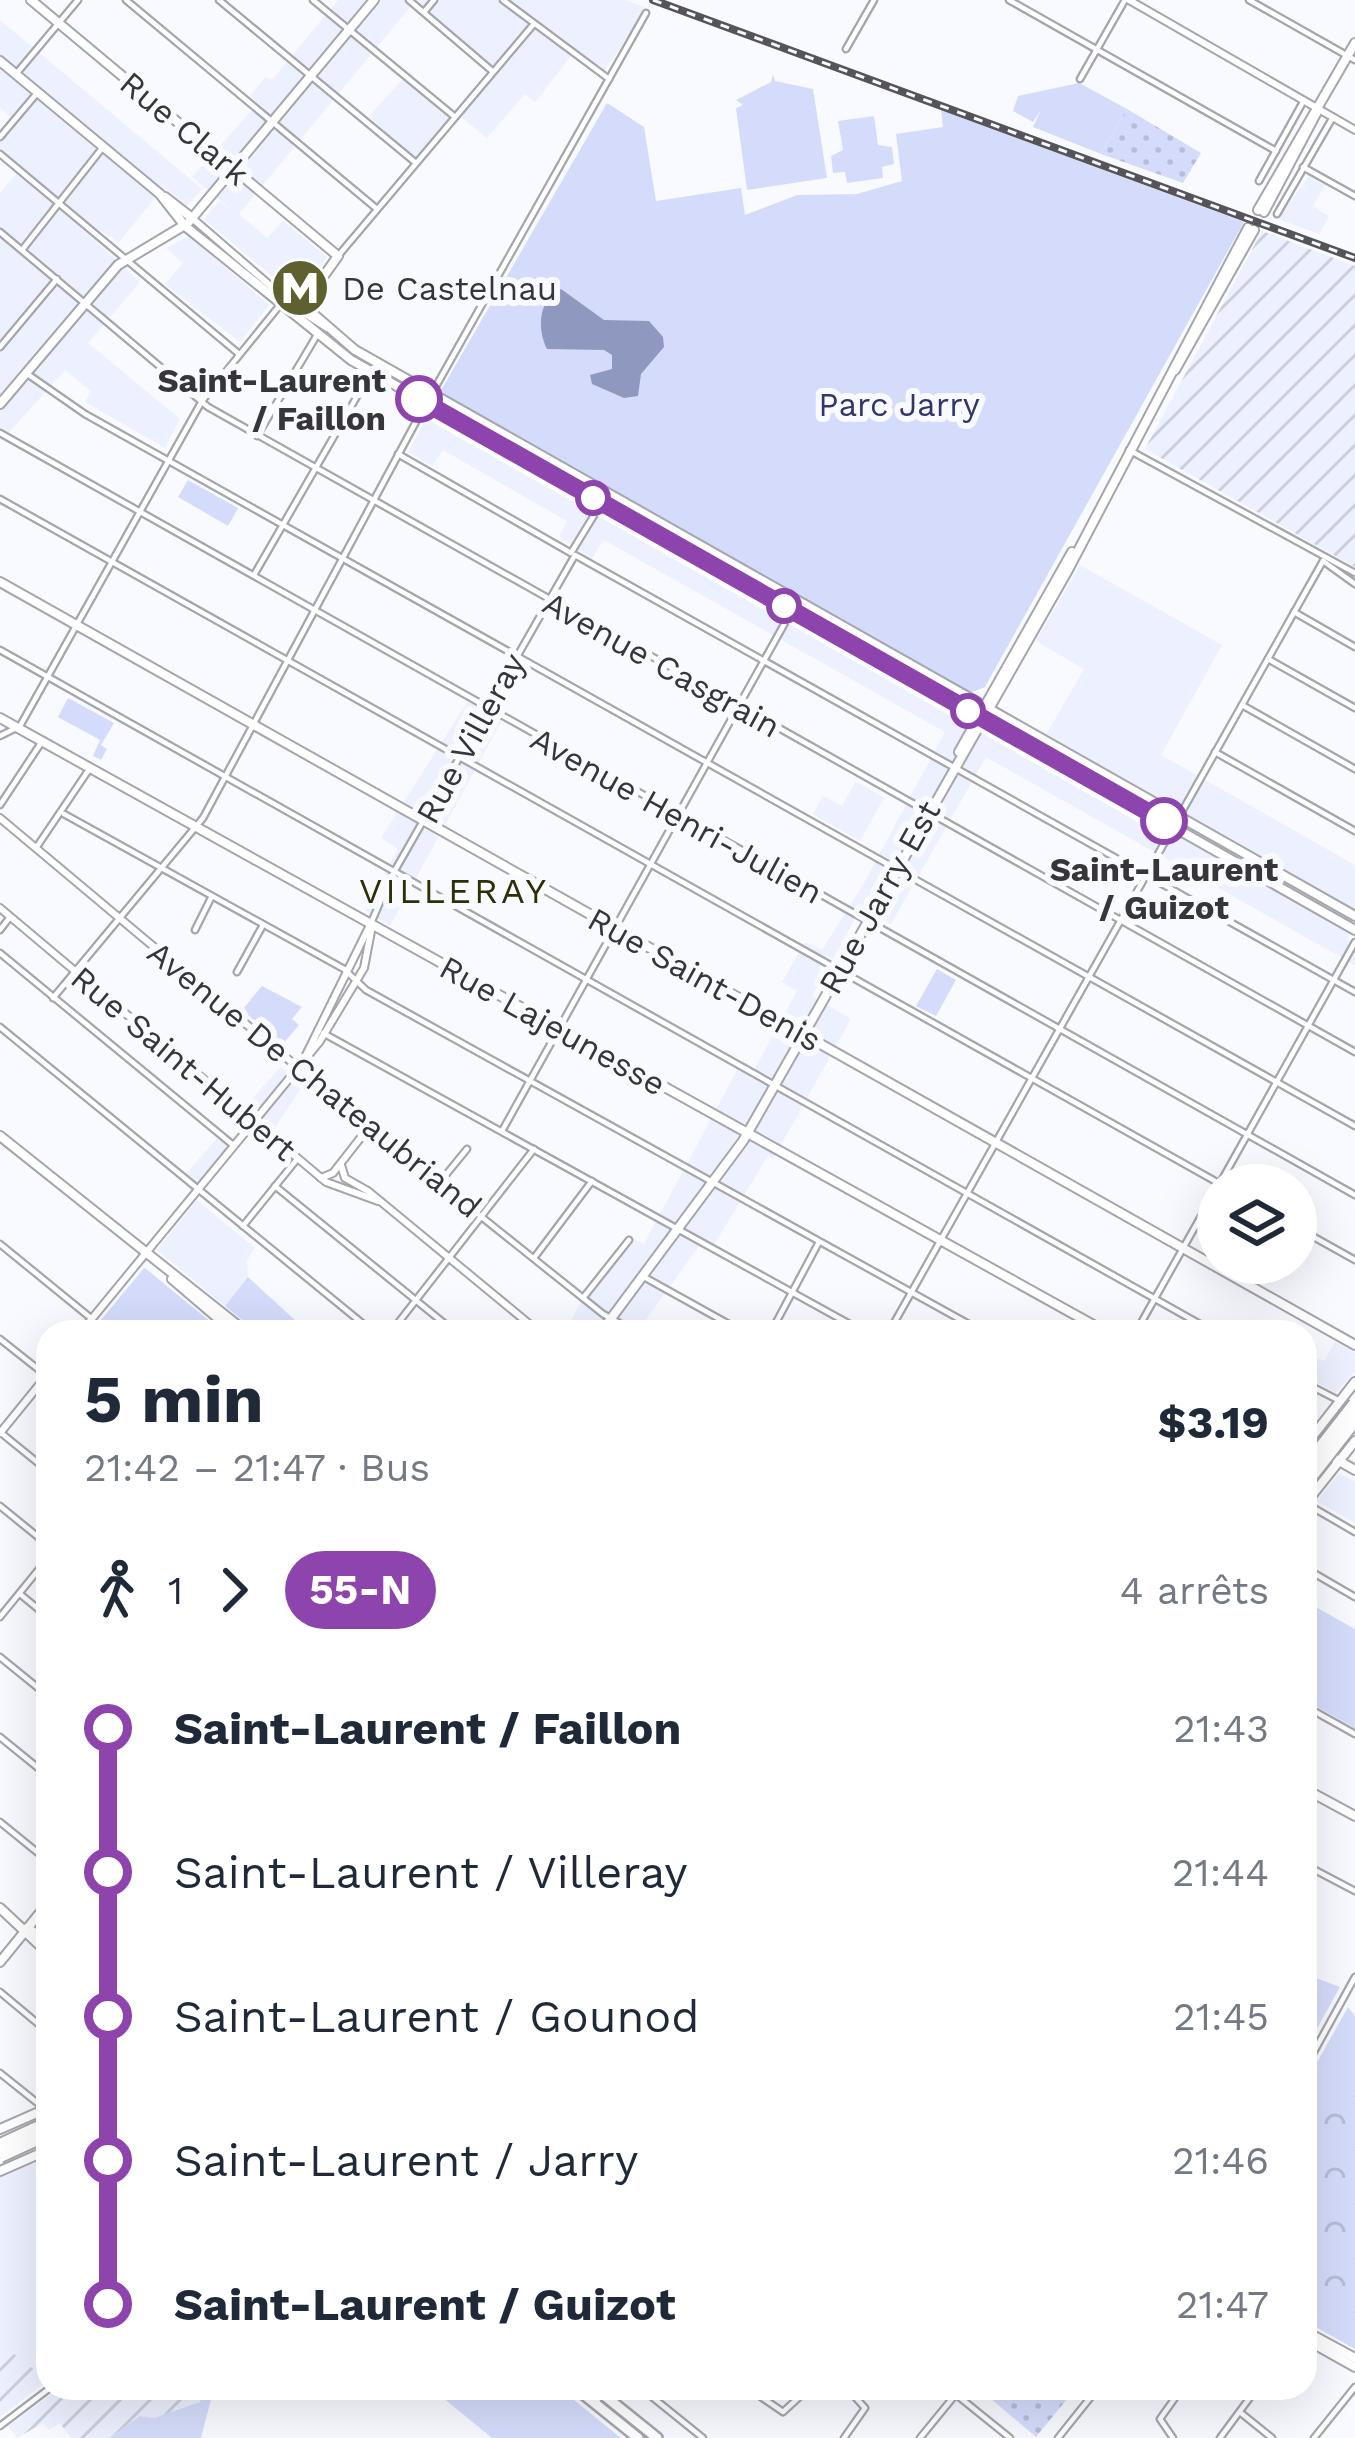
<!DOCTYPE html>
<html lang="fr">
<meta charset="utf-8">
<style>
body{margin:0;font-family:"Work Sans",sans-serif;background:#f2f2f3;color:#1f2937;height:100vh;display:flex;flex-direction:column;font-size:45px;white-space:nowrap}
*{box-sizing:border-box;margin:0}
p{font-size:39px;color:#747a83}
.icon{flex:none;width:66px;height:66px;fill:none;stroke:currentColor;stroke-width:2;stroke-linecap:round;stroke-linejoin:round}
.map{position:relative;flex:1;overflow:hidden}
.sheet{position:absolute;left:36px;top:1320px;width:1281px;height:1080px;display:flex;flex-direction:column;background:#fff;border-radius:36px;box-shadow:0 12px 48px #0002}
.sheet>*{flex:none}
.badge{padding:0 24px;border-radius:39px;font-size:42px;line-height:78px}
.tools{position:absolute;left:1197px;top:1164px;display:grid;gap:24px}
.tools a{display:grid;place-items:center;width:120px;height:120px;border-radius:50%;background:#fff;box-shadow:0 12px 48px #0002;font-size:60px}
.map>.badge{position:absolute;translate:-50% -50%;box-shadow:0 0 0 6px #fff}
.legs{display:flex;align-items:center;gap:18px;height:132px;padding:0 48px;font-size:39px}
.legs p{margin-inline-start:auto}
.headline{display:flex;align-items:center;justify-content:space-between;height:204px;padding:0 48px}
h1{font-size:66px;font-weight:700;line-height:90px}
ul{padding:0 48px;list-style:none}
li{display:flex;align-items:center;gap:42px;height:144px;font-size:45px}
li i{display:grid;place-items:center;width:18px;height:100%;margin:0 15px;background:currentColor}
li i::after{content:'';width:30px;height:30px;margin:-15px;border:9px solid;border-radius:50%;background:#fff}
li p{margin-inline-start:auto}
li:first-child i{background:linear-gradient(#0000 50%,currentColor 0)}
li:last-child i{background:linear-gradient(currentColor 50%,#0000 0)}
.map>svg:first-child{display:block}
.built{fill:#edf0fe}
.industrial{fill:url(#industrial-furrows)}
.green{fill:#d5dcfb}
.forest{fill:url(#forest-crowns)}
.garden{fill:url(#garden-dots)}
.water{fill:#8f98be}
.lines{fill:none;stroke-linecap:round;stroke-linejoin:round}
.minor-casing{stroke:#a5a6ac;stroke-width:9}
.tertiary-casing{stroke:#a5a6ac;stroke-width:10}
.secondary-casing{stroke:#a5a6ac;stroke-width:12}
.primary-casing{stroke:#a5a6ac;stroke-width:14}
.minor{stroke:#fff;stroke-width:4.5}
.tertiary{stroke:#fff;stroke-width:6}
.secondary{stroke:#fff;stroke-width:8}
.primary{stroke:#fff;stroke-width:9}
.rail-casing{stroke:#555559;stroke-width:8}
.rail{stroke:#f9faff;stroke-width:3;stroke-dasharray:9;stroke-linecap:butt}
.motorway-bridge-casing{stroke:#a5a6ac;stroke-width:16;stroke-linecap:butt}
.motorway-bridge{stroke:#fff;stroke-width:12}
.line-1-casing{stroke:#fff;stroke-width:27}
.line-1{stroke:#8e44ad;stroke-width:18}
.stop-1-dot{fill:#fff;stroke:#8e44ad;stroke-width:6}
.labels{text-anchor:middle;stroke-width:12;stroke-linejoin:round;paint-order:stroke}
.street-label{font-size:33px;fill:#363639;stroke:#f9faff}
.poi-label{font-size:33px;fill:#363639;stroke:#f9faff;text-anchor:start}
.stop-label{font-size:33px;font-weight:bold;fill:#363639;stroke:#f9faff;text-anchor:end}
.park-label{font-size:33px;fill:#303669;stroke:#f9faff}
.neighbourhood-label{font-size:36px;letter-spacing:3px;fill:#2d2f04;stroke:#f9faff}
</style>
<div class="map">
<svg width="1355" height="2438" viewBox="0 0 1355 2438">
<defs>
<pattern id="industrial-furrows" width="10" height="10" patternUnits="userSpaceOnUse" patternTransform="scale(3)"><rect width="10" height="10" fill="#edf0fe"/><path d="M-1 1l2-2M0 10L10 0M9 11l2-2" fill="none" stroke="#ccceda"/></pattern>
<pattern id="forest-crowns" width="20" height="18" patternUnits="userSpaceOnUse" patternTransform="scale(3)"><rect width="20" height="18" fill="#d5dcfb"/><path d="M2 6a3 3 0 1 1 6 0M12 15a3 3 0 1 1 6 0" fill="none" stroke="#b7bdd8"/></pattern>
<pattern id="garden-dots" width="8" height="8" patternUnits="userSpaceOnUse" patternTransform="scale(3)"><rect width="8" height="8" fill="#d5dcfb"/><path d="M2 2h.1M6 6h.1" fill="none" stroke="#b7bdd8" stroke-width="1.8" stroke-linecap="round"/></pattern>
</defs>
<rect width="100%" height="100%" fill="#f9faff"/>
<g class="built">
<path d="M 338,0 L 416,0 L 239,214 L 267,238 L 283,221 L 327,257 L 311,278 L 296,265 L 280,283 L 204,219 L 219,201 L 239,216 L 192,177 L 253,109 L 246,101 L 265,77 L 272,80 Z"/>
<path d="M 417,0 L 626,0 L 646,8 L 600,78 L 571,56 L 535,102 L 525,94 L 487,138 L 461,117 L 416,163 L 369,116 L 405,77 L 455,117 L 492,72 Z"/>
<path d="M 0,20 L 202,189 L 187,206 L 164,187 L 119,242 L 62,208 L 21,173 L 140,282 L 88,343 L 180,419 L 165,448 L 85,402 L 91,391 L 65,370 L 5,437 L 0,432 L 0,193 L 19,171 L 0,154 L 0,137 L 14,120 L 0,107 Z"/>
<path d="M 1309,176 L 1325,185 L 1313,206 L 1329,216 L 1319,234 L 1278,219 Z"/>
<path d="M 189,236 L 269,305 L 240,342 L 165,284 L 183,263 L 166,248 Z"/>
<path d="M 430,413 L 968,718 L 966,724 L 983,733 L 987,728 L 1130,809 L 1141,788 L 1046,735 L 1084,669 L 1036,641 L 1080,565 L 1222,645 L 1161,755 L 1355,865 L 1355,918 L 1347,939 L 1355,944 L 1355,965 L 986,757 L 891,924 L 861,908 L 833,959 L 826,956 L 819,969 L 825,973 L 812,996 L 851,1019 L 773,1159 L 768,1156 L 712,1248 L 702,1242 L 637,1332 L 565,1332 L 583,1298 L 632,1238 L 644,1244 L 742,1061 L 755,1068 L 797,991 L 782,982 L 805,942 L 822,950 L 864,883 L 945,732 L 604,540 L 592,558 L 559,537 L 567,521 L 443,450 L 432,466 L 408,452 Z"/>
<path d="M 468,701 L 502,720 L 390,926 L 365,910 L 398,849 L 381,838 Z"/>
<path d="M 856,781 L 884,798 L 860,841 L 813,814 L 823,796 L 842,806 Z"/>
<path d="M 281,1067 L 303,1085 L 270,1135 L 253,1121 L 197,1188 L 183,1177 L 221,1134 L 231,1141 L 247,1121 L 239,1113 Z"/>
<path d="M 197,1200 L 255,1248 L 247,1260 L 248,1277 L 225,1306 L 157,1250 Z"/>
<path d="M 1335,1342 L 1355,1353 L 1355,1371 L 1336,1393 L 1305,1376 L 1315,1357 L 1324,1361 Z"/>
<path d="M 1339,1474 L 1355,1481 L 1355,1523 L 1317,1501 Z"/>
<path d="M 48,2158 L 48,2380 L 0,2343 L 0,2177 Z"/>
</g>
<g class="industrial">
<path d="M 1262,231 L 1355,266 L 1355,567 L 1145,449 Z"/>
<path d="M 0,2343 L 48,2380 L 0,2417 Z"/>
<path d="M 60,2388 L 204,2388 L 200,2402 L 154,2418 L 140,2416 L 110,2438 L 71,2438 L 60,2423 L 49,2430 L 43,2423 L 17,2438 L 8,2426 Z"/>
</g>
<g class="green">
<path d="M 773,74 L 775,81 L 813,89 L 827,178 L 747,190 L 736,108 L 743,105 L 736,100 L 771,82 Z"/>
<path d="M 1079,83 L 1127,109 L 1101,154 L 1033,127 L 1041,110 L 1033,122 L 1013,111 L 1018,96 Z"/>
<path d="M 607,103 L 644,127 L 656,201 L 741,188 L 745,215 L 797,195 L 857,194 L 902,181 L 896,134 L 943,127 L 941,110 L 1244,222 L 985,687 L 970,693 L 440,392 Z"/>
<path d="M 874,116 L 878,145 L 892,147 L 894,164 L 882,167 L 883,178 L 847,183 L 845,172 L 833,173 L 831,156 L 843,150 L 838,121 Z"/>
<path d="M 188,480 L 238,508 L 228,526 L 178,497 Z"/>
<path d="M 68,698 L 114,723 L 101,745 L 107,749 L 101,760 L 93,756 L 100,740 L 58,717 Z"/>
<path d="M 937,969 L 956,980 L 936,1016 L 916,1006 Z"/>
<path d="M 262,986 L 302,1007 L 292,1019 L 299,1025 L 283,1044 L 242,1010 Z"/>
<path d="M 144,1268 L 145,1268 L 223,1332 L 91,1332 Z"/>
<path d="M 248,1277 L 308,1332 L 257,1332 L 225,1306 Z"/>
<path d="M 1305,1601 L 1355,1629 L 1355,1728 L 1305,1700 Z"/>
<path d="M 1305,1974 L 1340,1987 L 1305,2050 Z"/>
<path d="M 1348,2007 L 1355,2016 L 1355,2349 L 1305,2321 L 1305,2084 Z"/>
<path d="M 204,2388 L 214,2388 L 201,2438 L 110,2438 L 140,2416 L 154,2418 L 200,2402 Z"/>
<path d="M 431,2388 L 559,2388 L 621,2438 L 492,2438 Z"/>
</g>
<path class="forest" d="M 1335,2089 L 1355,2090 L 1355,2335 L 1305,2301 L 1305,2132 L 1314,2123 L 1306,2103 Z"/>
<g class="garden">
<path d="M 1127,109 L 1201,153 L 1183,183 L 1101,154 Z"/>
<path d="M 986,2388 L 1076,2388 L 1036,2437 L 983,2392 Z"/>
</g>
<path class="water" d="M 561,289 L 604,320 L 649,321 L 663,337 L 664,347 L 641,374 L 638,396 L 624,398 L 592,384 L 590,375 L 612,369 L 612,355 L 604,350 L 547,349 C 537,329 538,299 561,289 Z"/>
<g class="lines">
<g class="minor-casing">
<g id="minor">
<path d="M 126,0 L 377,209"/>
<path d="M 219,0 L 416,163"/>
<path d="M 313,0 L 455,117"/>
<path d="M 409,0 L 491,70"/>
<path d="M 503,0 L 609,79"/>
<path d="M 1009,0 L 1276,151"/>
<path d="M 1249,0 L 1355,60"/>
<path d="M 424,12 L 434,0"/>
<path d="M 846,49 L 874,0"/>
<path d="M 16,74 L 78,0"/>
<path d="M 1080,79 L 1125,0"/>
<path d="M 0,137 L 38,92"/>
<path d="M 0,154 L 239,354"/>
<path d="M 1303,167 L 1355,196"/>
<path d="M 1259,181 L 1303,102"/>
<path d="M 1277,214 L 1333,117"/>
<path d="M 0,232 L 208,407 L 1355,1052"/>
<path d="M 22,250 L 103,147"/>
<path d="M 338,256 L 533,25"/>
<path d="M 0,347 L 57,279"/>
<path d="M 26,373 L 85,414 L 1355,1126"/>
<path d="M 431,395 L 646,13"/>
<path d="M 0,433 L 1355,1195"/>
<path d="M 257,436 L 317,335"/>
<path d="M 1129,450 L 1355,573"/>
<path d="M 398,454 L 571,553 L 607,494"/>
<path d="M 0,499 L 1222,1185"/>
<path d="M 1323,561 L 1355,584"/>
<path d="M 254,575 L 371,372"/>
<path d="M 1294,612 L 1355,647"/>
<path d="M 0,650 L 1214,1332"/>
<path d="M 1268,659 L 1355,708"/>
<path d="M 1242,705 L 1355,769"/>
<path d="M 0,736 L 20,726 L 202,401 L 280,305"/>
<path d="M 1215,752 L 1355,831"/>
<path d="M 0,805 L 43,740"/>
<path d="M 64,814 L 344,969 L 366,990 L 983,1332"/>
<path d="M 36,848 L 88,771"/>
<path d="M 371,923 L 390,879 L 575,555 L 1355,992"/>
<path d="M 0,930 L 10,917"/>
<path d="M 195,930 L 211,898"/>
<path d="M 0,953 L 233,1145"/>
<path d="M 237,972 L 263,925"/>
<path d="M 53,998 L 203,818 L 425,405"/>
<path d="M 0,1027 L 373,1332"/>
<path d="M 323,1033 L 864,1332"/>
<path d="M 369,1127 L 603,1314 L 635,1332"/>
<path d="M 502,1131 L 791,612"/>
<path d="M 440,1182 L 467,1149"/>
<path d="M 1219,1185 L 1355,942"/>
<path d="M 275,1186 L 455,1332"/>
<path d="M 243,1226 L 298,1158"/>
<path d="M 1296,1227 L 1355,1260"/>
<path d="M 0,1244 L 92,1319"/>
<path d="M 534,1258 L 592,1181"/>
<path d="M 644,1277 L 743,1332"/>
<path d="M 583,1298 L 629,1240"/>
<path d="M 391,1332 L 534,1149"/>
<path d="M 771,1332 L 819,1242"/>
<path d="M 889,1332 L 1323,561"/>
<path d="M 1136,1332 L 1218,1186"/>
<path d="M 0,1339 L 48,1377"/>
<path d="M 1305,1383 L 1338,1400"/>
<path d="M 0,1432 L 48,1471"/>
<path d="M 1305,1503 L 1355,1532"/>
<path d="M 0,1506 L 48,1545"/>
<path d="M 1305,1568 L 1355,1597"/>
<path d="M 20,1594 L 48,1617"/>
<path d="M 0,1617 L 48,1558"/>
<path d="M 0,1657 L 48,1696"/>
<path d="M 1305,1706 L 1355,1734"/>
<path d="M 0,1737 L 48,1776"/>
<path d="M 0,1822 L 48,1861"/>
<path d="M 1305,1871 L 1315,1870 L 1355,1891"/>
<path d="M 0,1992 L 48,2032"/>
<path d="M 1305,2068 L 1355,1977"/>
<path d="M 0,2073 L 45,2109"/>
<path d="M 641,2388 L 703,2438"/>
<path d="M 748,2388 L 783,2412 L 809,2388"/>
<path d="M 948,2388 L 1010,2438"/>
<path d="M 595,2403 L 607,2388"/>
<path d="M 1241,2413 L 1272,2438"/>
<path d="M 0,2426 L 50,2388"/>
<path d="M 844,2438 L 865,2408 L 847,2388"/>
<path d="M 920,2438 L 956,2394"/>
<path d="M 1058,2438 L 1098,2388"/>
<path d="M 1173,2438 L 1160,2419 L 1182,2388"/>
<path d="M 1220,2438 L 1257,2388"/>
<path d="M 1314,2438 L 1355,2387"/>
</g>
</g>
<g class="tertiary-casing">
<g id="tertiary">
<path d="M 1129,0 L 1355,130"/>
<path d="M 192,218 L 296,308 L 327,328"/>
<path d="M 288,299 L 316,283"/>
<path d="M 0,818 L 369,1127 L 333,1173 L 321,1178"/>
<path d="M 0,908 L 326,1182 L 378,1201"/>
<path d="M 306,1055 L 371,923"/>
<path d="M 341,1165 L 345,1178 L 368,1191 L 539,1332"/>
<path d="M 81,1332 L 320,1041 L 364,968 L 372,926"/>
<path d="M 0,1433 L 48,1374"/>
</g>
</g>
<g class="secondary-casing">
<g id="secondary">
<path d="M 31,0 L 338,256 L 303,305 L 355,350 L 1355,916"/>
<path d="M 0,61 L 160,194 L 185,226 L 351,360 L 1355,930"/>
<path d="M 165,197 L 192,218"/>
<path d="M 1258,210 L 1355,43"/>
<path d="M 1264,212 L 1318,110"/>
<path d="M 1175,370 L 1254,230"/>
<path d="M 0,404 L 118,265 L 188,223 L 374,0"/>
<path d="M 0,582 L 1355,1345"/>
<path d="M 0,718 L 1106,1332"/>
<path d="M 959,752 L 1072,552"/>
<path d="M 0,1136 L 246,1332"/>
<path d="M 172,1279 L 234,1332"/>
<path d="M 601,1332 L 743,1141 L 1068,570 L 1248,228"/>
<path d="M 1305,1446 L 1355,1382"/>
<path d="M 1332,1457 L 1355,1470"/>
<path d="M 1305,1504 L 1355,1441"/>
<path d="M 1305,1789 L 1355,1816"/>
<path d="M 0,1908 L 48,1953"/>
<path d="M 27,1928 L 48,1941"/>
<path d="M 0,1962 L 48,1903"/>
<path d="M 0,2129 L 48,2108"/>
<path d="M 0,2171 L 48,2150"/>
<path d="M 1305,2331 L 1355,2358"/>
<path d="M 1305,2339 L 1355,2367"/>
</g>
</g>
<g class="primary-casing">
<g id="primary">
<path d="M 576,2388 L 638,2438"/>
<path d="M 595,2388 L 657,2438"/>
</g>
</g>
<use href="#minor" class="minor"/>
<use href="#tertiary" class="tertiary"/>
<use href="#secondary" class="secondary"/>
<use href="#primary" class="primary"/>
<g class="rail-casing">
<path id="rail" d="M 653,0 L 1355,258"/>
</g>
<use href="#rail" class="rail"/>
<g class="motorway-bridge-casing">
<g id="motorway-bridge">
<path d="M 1305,1468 L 1355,1404"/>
<path d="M 1305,1484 L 1355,1420"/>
<path d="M 0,2145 L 48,2123"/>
<path d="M 0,2156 L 48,2134"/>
</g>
</g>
<use href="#motorway-bridge" class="motorway-bridge"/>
</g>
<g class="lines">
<g class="line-1-casing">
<path id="line-1" d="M 419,399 L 1164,821"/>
</g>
<use href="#line-1" class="line-1"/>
</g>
<defs>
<g id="metro-disc" transform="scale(3)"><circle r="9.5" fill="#5e612e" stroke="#f9faff"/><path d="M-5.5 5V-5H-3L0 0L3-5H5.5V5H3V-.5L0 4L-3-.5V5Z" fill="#fff"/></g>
</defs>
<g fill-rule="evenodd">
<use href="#metro-disc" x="300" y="288"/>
</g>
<g class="stop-1-dot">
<circle cx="419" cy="399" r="21"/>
<circle cx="593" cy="498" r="15"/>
<circle cx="784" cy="606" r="15"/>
<circle cx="968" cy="711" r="15"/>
<circle cx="1164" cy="821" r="21"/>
</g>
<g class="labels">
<g class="street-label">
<text transform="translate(185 128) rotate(40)" y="12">Rue Clark</text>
<text transform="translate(662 664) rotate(29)" y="12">Avenue Casgrain</text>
<text transform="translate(470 738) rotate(-61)" y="12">Rue Villeray</text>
<text transform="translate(677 815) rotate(29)" y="12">Avenue Henri-Julien</text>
<text transform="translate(879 897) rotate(-61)" y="12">Rue Jarry Est</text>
<text transform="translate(705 979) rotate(29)" y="12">Rue Saint-Denis</text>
<text transform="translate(553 1025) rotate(29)" y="12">Rue Lajeunesse</text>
<text transform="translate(184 1063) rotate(40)" y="12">Rue Saint-Hubert</text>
<text transform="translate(315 1079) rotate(39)" y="12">Avenue De Chateaubriand</text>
</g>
<g class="poi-label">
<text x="342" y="300">De Castelnau</text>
</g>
<g class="stop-label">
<text x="386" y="392">Saint-Laurent<tspan x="386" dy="38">/ Faillon</tspan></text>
<text x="1164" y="881" text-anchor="middle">Saint-Laurent<tspan x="1164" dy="38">/ Guizot</tspan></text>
</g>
<g class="park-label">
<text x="899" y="416">Parc Jarry</text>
</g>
<g class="neighbourhood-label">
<text x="454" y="903">VILLERAY</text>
</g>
</g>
</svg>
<div class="tools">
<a><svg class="icon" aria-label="layers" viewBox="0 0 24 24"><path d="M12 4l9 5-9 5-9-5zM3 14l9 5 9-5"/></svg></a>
</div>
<section class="sheet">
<div class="headline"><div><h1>5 min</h1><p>21:42 – 21:47 · Bus</p></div><b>$3.19</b></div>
<div class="legs"><svg class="icon" aria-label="walk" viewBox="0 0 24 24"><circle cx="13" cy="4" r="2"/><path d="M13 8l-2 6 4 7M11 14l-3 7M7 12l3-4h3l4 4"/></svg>1<svg class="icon" aria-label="forward" viewBox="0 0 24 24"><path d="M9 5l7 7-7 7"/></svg><b class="badge" style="background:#8e44ad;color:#fff">55-N</b><p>4 arrêts</p></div>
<ul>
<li><i style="color:#8e44ad"></i><b>Saint-Laurent / Faillon</b><p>21:43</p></li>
<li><i style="color:#8e44ad"></i><span>Saint-Laurent / Villeray</span><p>21:44</p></li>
<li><i style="color:#8e44ad"></i><span>Saint-Laurent / Gounod</span><p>21:45</p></li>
<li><i style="color:#8e44ad"></i><span>Saint-Laurent / Jarry</span><p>21:46</p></li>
<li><i style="color:#8e44ad"></i><b>Saint-Laurent / Guizot</b><p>21:47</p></li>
</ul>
</section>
</div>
